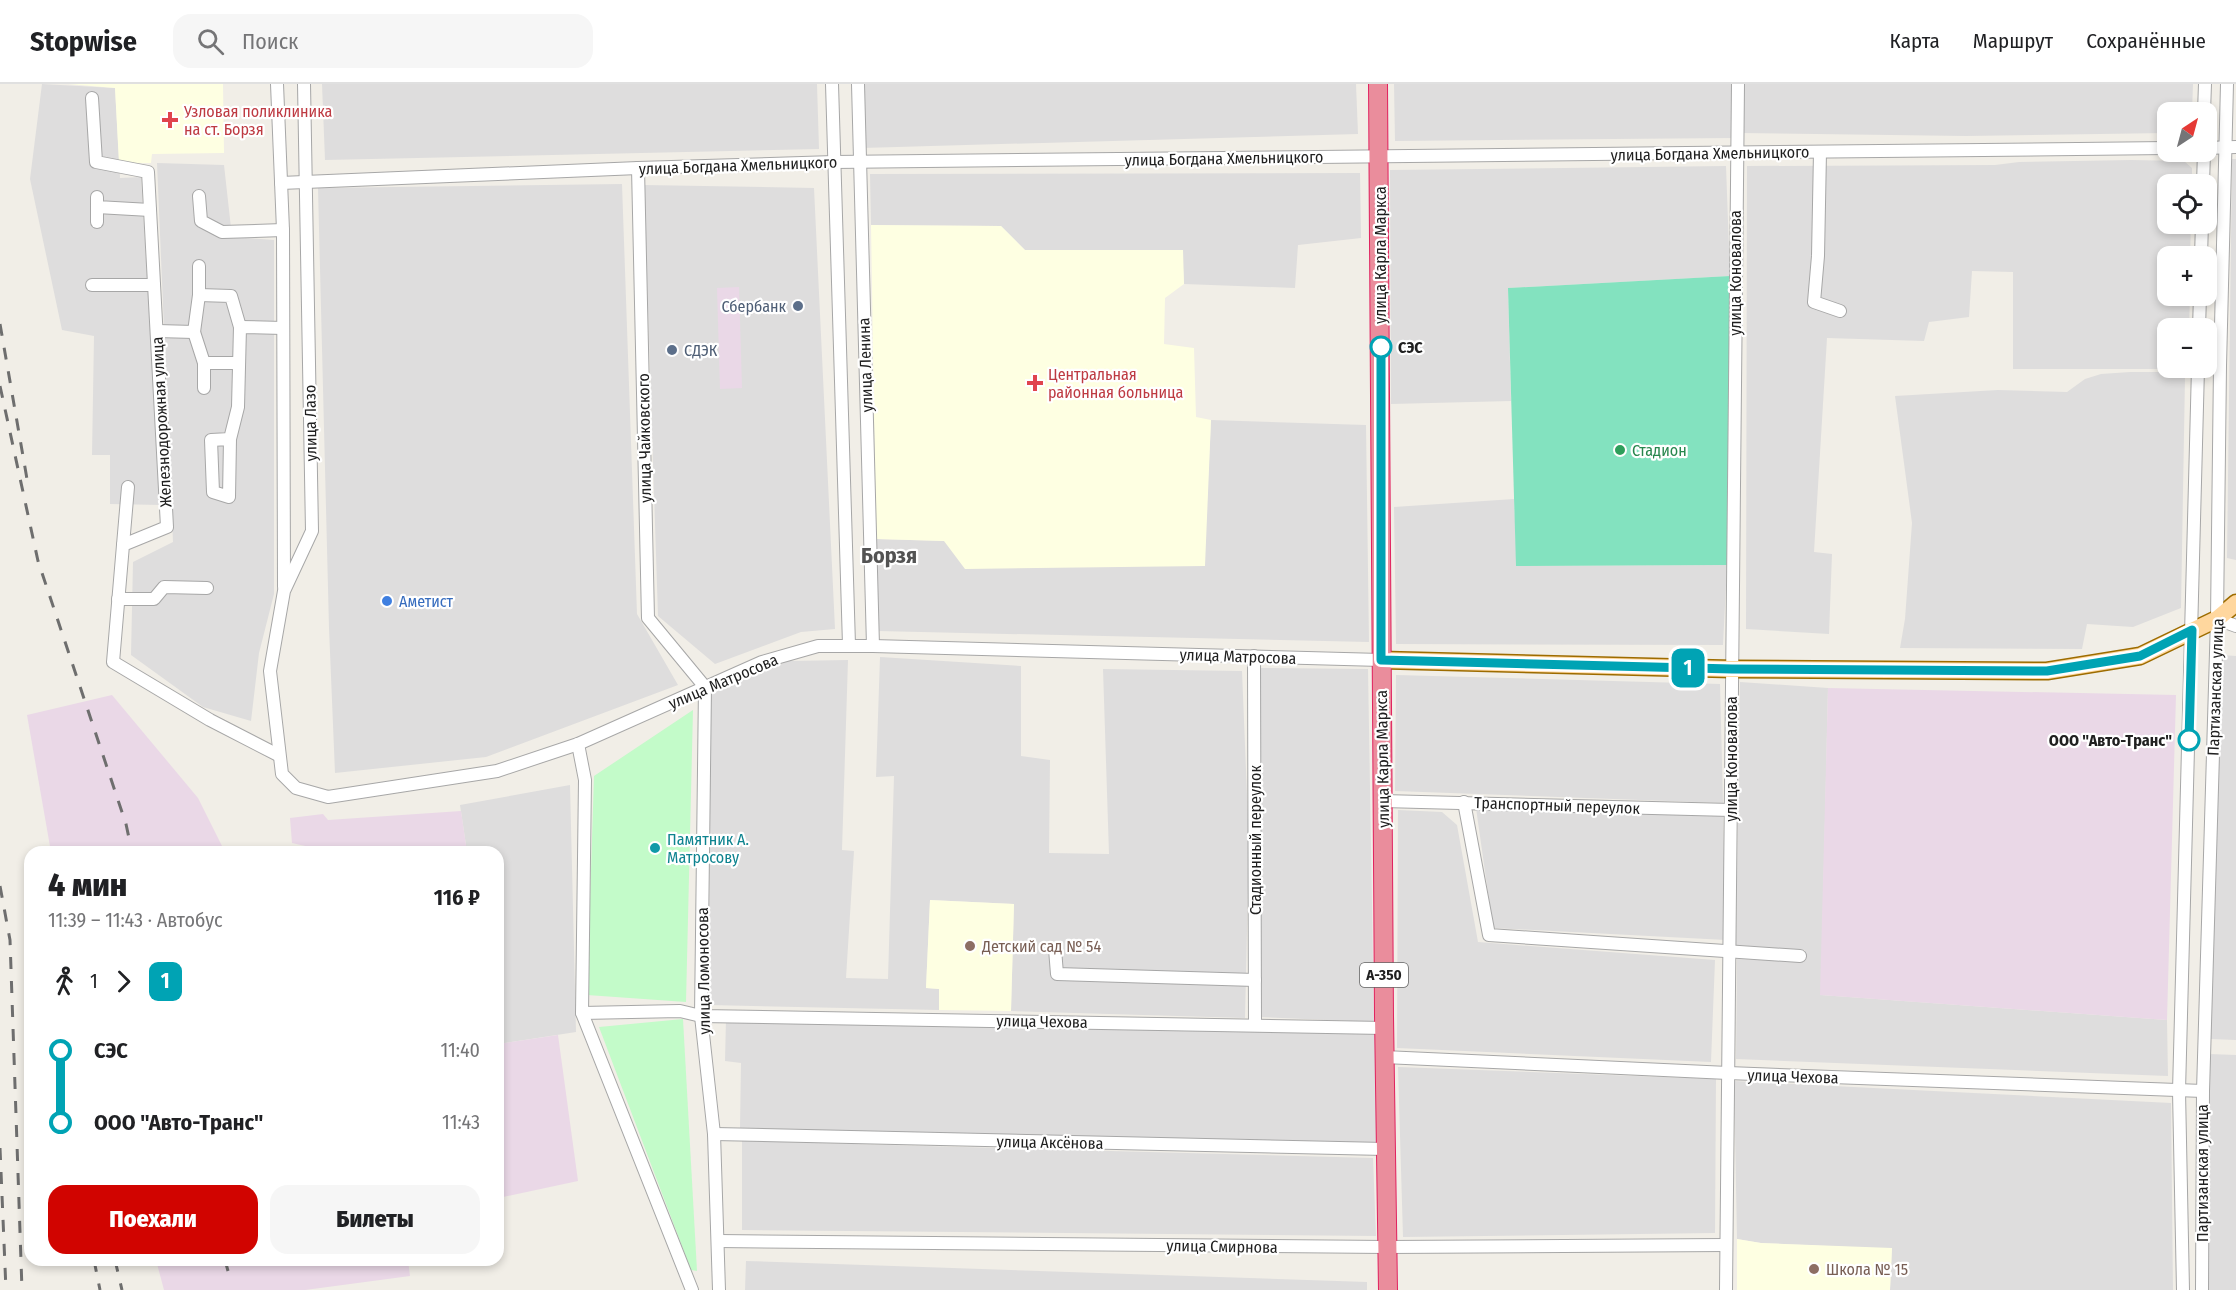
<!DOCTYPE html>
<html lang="ru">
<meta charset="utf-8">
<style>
body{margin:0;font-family:"Fira Sans Condensed",sans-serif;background:#f6f6f6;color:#202124;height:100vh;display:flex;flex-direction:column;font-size:22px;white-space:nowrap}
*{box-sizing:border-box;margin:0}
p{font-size:20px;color:#757577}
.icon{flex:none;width:33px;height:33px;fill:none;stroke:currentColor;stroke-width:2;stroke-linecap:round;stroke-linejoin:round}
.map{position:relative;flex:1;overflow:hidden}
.sheet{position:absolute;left:24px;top:762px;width:480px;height:420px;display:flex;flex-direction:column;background:#fff;border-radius:18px;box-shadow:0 3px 9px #0003}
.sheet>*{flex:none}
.badge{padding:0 12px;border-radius:9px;font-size:21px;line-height:39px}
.needle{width:39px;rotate:36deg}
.controls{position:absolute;left:2157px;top:18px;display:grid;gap:12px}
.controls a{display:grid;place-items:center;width:60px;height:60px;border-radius:12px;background:#fff;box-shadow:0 3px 9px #0003;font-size:30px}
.map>.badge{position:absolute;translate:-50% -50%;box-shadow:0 0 0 3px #fff}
.legs{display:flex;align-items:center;gap:9px;height:66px;padding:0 24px;font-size:20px}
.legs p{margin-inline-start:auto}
.head{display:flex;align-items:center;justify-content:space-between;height:102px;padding:0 24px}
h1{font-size:33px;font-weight:800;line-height:45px}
.button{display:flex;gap:12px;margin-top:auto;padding:12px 24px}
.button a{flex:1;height:69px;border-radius:18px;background:#d10400;color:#fff;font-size:24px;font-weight:800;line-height:69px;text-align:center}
.button a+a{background:#f6f6f6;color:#202124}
ul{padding:0 24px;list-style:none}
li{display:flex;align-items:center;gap:21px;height:72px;font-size:22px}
li i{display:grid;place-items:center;width:9px;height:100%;margin:0 8px;background:currentColor}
li i::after{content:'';width:15px;height:15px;margin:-8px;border:4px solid;border-radius:50%;background:#fff}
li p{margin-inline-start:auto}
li:first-child i{background:linear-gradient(#0000 50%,currentColor 0)}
li:last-child i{background:linear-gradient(currentColor 50%,#0000 0)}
header{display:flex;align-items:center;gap:36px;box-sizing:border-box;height:84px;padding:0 30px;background:#fff;border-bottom:2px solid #e0e0e0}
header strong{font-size:28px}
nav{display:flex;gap:33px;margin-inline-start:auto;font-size:21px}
.search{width:420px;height:54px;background:#f6f6f6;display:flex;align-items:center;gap:15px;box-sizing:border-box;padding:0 21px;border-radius:18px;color:#757577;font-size:22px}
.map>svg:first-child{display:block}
.residential{fill:#dedddd}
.industrial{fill:#ead8e7}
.education{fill:#feffe2}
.park{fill:#c3fbc9}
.pitch{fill:#83e2bf}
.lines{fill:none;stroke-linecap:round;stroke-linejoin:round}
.minor-casing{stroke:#a7a7a7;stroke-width:14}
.major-casing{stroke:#9d6c00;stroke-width:19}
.highway-casing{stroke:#e1225f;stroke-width:20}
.minor{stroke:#fff;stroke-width:12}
.major{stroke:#ffd79e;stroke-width:16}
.highway{stroke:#ea8d9c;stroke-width:18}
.rail{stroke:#6e6e6e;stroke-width:3;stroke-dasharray:12 12;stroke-linecap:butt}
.line-1-casing{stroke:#fff;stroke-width:14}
.line-1{stroke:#00a3b4;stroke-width:9}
.health-dot{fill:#e0444e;stroke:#fff;stroke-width:2}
.service-dot{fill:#5c6f8a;stroke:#fff;stroke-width:2}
.stop-1-dot{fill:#fff;stroke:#00a3b4;stroke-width:3}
.leisure-dot{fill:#2e9e5b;stroke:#fff;stroke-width:2}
.shop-dot{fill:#3f7fe0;stroke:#fff;stroke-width:2}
.culture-dot{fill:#0f9aa8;stroke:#fff;stroke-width:2}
.education-dot{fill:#8d6e63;stroke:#fff;stroke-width:2}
.labels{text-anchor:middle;stroke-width:4.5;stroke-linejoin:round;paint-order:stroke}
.shield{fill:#fff;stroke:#636363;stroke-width:1.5}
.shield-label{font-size:15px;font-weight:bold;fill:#202020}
.health-label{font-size:16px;fill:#be3a42;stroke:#fff;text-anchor:start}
.street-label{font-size:16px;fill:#202020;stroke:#fff}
.service-label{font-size:16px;fill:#4e5e75;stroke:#fff;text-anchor:end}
.stop-label{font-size:16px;font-weight:bold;fill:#202020;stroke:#fff;text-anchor:start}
.leisure-label{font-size:16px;fill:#27864d;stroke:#fff;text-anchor:start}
.shop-label{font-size:16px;fill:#366cbe;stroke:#fff;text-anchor:start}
.culture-label{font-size:16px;fill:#0d838f;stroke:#fff;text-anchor:start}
.education-label{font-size:16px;fill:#785e54;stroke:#fff;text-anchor:start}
.district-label{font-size:22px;font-weight:bold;fill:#535353;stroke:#fff}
</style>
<header>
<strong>Stopwise</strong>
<div class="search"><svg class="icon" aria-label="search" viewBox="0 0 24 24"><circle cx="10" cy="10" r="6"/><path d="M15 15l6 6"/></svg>Поиск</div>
<nav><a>Карта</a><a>Маршрут</a><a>Сохранённые</a></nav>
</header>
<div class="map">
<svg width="2236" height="1206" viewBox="0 0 2236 1206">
<rect width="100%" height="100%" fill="#f1eee7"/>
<g class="residential">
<path d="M 42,0 L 115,4 L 120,94 L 141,93 L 161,421 L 110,420 L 110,371 L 92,371 L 94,252 L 62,246 L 30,95 Z"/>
<path d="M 322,0 L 817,0 L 819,65 L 325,76 Z"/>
<path d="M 861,0 L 1356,0 L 1358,50 L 862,64 Z"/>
<path d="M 1394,0 L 1733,0 L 1733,54 L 1395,57 Z"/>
<path d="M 1743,0 L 2193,0 L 2192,28 L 2168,28 L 2167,49 L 1966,52 L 1740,49 Z"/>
<path d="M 2232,75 L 2236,75 L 2236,476 L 2227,474 Z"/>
<path d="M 2131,76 L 2184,77 L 2192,84 L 2192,100 L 2168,100 L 2168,140 L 2191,140 L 2190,172 L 2168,172 L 2168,212 L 2190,212 L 2189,244 L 2168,244 L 2168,284 L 2189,285 L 2013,285 L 2013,188 L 1972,187 L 1969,233 L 1929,238 L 1924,257 L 1827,254 L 1814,468 L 1832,470 L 1829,550 L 1746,545 L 1747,82 L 1995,81 L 2019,78 Z"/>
<path d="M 157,79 L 224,81 L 232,153 L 274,156 L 274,510 L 259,569 L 251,637 L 203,623 L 131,571 L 133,478 L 173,458 Z"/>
<path d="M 1726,82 L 1730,192 L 1508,204 L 1511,317 L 1391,320 L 1390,86 Z"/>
<path d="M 1360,89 L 1361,154 L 1298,161 L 1295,204 L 1184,200 L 1182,166 L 1025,166 L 1001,142 L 871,141 L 870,90 Z"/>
<path d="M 622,100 L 637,530 L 678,601 L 486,673 L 335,689 L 329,544 L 318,104 Z"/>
<path d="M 644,101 L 814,104 L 835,545 L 801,548 L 715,580 L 658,532 Z"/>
<path d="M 2130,288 L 2163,288 L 2185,293 L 2181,524 L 2133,543 L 2087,540 L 2082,565 L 1900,564 L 1905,535 L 1912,439 L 1895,312 L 1998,306 L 2067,308 L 2085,295 L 2101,290 Z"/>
<path d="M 1211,336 L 1366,341 L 1369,558 L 878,547 L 876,455 L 944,457 L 1204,482 Z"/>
<path d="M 1514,415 L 1517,482 L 1727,481 L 1723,561 L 1396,560 L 1394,423 Z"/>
<path d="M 2222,571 L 2236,572 L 2236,956 L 2210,955 Z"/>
<path d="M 880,573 L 1021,582 L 1021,672 L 1050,676 L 1049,769 L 1109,770 L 1103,585 L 1242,587 L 1249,760 L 1245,934 L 1011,927 L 1014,820 L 930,816 L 926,904 L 939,905 L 939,926 L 709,921 L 710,611 L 719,605 L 789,577 L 848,576 L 842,766 L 854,767 L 846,894 L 888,895 L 894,692 L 876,693 Z"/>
<path d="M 1261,584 L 1368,585 L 1374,938 L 1261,933 Z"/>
<path d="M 1396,591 L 1720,600 L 1723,719 L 1395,707 Z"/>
<path d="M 1740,598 L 1828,604 L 1821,911 L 2167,936 L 2168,992 L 1736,975 L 1737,875 L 1804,878 L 1805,866 L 1736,861 Z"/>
<path d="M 570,701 L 576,948 L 498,960 L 498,768 L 467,768 L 460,721 Z"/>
<path d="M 1476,724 L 1723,732 L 1726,856 L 1493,844 Z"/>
<path d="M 1398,726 L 1442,728 L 1457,741 L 1478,858 L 1715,876 L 1711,978 L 1397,964 Z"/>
<path d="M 726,935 L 1375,950 L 1380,1060 L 740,1044 L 741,979 L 725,977 Z"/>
<path d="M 2209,970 L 2236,971 L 2236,1206 L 2203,1206 Z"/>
<path d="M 1398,983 L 1716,995 L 1715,1149 L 1403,1153 Z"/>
<path d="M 1734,997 L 2171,1019 L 2173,1206 L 1890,1206 L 1892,1165 L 1761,1159 L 1737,1155 Z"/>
<path d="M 742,1057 L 1373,1074 L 1376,1152 L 742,1146 Z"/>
<path d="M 746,1177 L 1367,1198 L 1367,1206 L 745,1206 Z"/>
</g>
<g class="industrial">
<path d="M 739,203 L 742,304 L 720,305 L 717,204 Z"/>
<path d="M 1828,604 L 2176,611 L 2167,936 L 1820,911 Z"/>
<path d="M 112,611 L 198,714 L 225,768 L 51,768 L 27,631 Z"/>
<path d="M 461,727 L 467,768 L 314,768 L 314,764 L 292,759 L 290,734 L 323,730 L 328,736 Z"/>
<path d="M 558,951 L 578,1097 L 498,1114 L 498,960 Z"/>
<path d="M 156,1176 L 408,1176 L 410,1192 L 305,1206 L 164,1206 Z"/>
</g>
<g class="education">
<path d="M 68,0 L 223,0 L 224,69 L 152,70 L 151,79 L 119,79 L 115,4 Z"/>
<path d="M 871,141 L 1001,142 L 1025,166 L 1183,166 L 1184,200 L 1165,214 L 1164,260 L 1194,264 L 1196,333 L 1211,336 L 1205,482 L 965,485 L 944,457 L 876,455 Z"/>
<path d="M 930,816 L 1014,820 L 1011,927 L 939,926 L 939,905 L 926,904 Z"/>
<path d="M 1737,1155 L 1761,1159 L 1892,1164 L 1890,1206 L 1737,1206 Z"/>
</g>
<g class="park">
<path d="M 693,626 L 686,918 L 587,911 L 594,692 Z"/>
<path d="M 683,935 L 697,1187 L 691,1186 L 599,943 Z"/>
</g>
<path class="pitch" d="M 1730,192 L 1727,481 L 1516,482 L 1508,204 Z"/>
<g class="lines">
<g class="minor-casing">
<g id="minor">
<path d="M 277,0 L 283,146 L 284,503"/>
<path d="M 304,0 L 312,447 L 284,507 L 270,587 L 282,690 L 296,704 L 328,713 L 497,687 L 578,660 L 762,578 L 818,562 L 873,562 L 1381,576"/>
<path d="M 832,0 L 849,561"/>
<path d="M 858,0 L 873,562"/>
<path d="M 92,14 L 96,78 L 148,88 L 167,443 L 123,461 L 113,578 L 210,636 L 278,671"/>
<path d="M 2204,28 L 2205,0"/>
<path d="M 2206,64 L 2236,63"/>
<path d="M 1820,68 L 1818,172 L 1814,218 L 1840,227"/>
<path d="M 638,84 L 648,534 L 705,603 L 701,932 L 714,1050 L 719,1206"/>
<path d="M 281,99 L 638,84 L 834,78 L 2168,64"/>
<path d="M 2203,100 L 2204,68"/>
<path d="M 199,112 L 201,137 L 222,148 L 283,146"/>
<path d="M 97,113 L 97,123 L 150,126"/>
<path d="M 97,138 L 97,123"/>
<path d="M 2201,172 L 2202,140"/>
<path d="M 92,201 L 154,201"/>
<path d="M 199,211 L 231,212 L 240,243"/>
<path d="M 2199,244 L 2200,212"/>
<path d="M 157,247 L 194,248 L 199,211 L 199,182"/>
<path d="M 194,248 L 204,279"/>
<path d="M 204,304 L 204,279 L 239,279"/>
<path d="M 230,355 L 211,356 L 213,408 L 229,413 L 230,355 L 238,323 L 240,243 L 283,244"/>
<path d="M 123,461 L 128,403"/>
<path d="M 118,515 L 154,515 L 164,503 L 207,504"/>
<path d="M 2217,535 L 2236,542"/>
<path d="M 1254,572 L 1255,940"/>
<path d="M 578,660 L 585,696 L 582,929 L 692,1206"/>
<path d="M 1383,717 L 1731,726"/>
<path d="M 1464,718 L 1489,851 L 1800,872"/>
<path d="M 1055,865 L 1057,890 L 1255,896"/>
<path d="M 582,929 L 680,927 L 701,932 L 1384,944"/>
<path d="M 1384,973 L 1728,989 L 2203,1007"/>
<path d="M 714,1050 L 1385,1065"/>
<path d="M 718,1157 L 1387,1163 L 1726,1161"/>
<path d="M 1726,1206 L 1738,0"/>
<path d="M 2183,1206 L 2179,1007 L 2198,284"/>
<path d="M 2202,1206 L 2203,1007 L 2217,535 L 2220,282 L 2227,0"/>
</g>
</g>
<g class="major-casing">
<path id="major" d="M 1381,576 L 1732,585 L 2047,587 L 2140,572 L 2217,535 L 2236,519"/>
</g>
<g class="highway-casing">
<path id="highway" d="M 1378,0 L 1384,932 L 1388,1206"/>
</g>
<use href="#minor" class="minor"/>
<use href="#major" class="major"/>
<use href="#highway" class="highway"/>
<g class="rail">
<path d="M 0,240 L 27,395"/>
<path d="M 0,302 L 38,477 L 126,740 L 132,768"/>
<path d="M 0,802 L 10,856 L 22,1206"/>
<path d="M 0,1064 L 6,1206"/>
<path d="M 94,1176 L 100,1206"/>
<path d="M 115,1176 L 122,1206"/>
<path d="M 225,1176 L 228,1187"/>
</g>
</g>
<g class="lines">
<g class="line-1-casing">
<path id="line-1" d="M 1381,263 L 1381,576 L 1732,585 L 2047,587 L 2140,572 L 2192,546 L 2189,656"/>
</g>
<use href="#line-1" class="line-1"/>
</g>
<g class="health-dot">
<path d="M167 27h6v6h6v6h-6v6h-6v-6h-6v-6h6z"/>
<path d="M1032 290h6v6h6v6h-6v6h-6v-6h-6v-6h6z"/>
</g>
<g class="service-dot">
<circle cx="798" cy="222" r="6"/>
<circle cx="672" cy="266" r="6"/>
</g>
<g class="stop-1-dot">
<circle cx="1381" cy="263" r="10"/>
<circle cx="2189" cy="656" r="10"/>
</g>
<circle class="leisure-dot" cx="1620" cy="366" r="6"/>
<circle class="shop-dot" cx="387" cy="517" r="6"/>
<circle class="culture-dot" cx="655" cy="764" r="6"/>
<g class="education-dot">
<circle cx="970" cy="862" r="6"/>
<circle cx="1814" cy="1185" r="6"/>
</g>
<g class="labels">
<rect class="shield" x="1360" y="879" width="48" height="24" rx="4.5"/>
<g class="shield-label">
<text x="1384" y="896">А-350</text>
</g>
<g class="health-label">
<text x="184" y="33">Узловая поликлиника<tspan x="184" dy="18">на ст. Борзя</tspan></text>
<text x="1048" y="296">Центральная<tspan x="1048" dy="18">районная больница</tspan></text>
</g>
<g class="street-label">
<text transform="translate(1710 69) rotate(-1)" y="6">улица Богдана Хмельницкого</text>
<text transform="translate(1224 74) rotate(-1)" y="6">улица Богдана Хмельницкого</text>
<text transform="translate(738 81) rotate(-2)" y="6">улица Богдана Хмельницкого</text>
<text transform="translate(1380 171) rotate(-90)" y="6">улица Карла Маркса</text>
<text transform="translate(1735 189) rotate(-90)" y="6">улица Коновалова</text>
<text transform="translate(865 281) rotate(-92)" y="6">улица Ленина</text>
<text transform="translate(161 338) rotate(-93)" y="6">Железнодорожная улица</text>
<text transform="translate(310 339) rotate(-91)" y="6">улица Лазо</text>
<text transform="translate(644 354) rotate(-91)" y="6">улица Чайковского</text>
<text transform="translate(1238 572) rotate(2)" y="6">улица Матросова</text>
<text transform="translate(723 597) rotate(-23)" y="6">улица Матросова</text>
<text transform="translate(2215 603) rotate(-88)" y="6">Партизанская улица</text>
<text transform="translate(1382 675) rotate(-91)" y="6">улица Карла Маркса</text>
<text transform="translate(1731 675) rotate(-90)" y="6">улица Коновалова</text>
<text transform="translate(1557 721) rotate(2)" y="6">Транспортный переулок</text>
<text transform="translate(1255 756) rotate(-90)" y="6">Стадионный переулок</text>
<text transform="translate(703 887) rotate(-91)" y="6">улица Ломоносова</text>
<text transform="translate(1042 937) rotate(1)" y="6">улица Чехова</text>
<text transform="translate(1793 992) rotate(2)" y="6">улица Чехова</text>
<text transform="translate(1050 1058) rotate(1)" y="6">улица Аксёнова</text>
<text transform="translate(2202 1089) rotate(-90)" y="6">Партизанская улица</text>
<text transform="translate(1222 1162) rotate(1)" y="6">улица Смирнова</text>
</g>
<g class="service-label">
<text x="786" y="228">Сбербанк</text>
<text x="684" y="272" text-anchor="start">СДЭК</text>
</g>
<g class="stop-label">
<text x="1398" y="269">СЭС</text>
<text x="2172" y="662" text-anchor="end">ООО "Авто-Транс"</text>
</g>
<g class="leisure-label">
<text x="1632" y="372">Стадион</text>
</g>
<g class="shop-label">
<text x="399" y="523">Аметист</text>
</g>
<g class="culture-label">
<text x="667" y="761">Памятник А.<tspan x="667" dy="18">Матросову</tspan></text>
</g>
<g class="education-label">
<text x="982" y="868">Детский сад № 54</text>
<text x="1826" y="1191">Школа № 15</text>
</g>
<g class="district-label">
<text x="889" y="479">Борзя</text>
</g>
</g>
</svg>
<div class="controls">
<a><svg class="needle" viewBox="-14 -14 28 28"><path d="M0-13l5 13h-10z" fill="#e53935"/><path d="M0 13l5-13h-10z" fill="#757577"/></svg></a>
<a><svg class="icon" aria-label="locate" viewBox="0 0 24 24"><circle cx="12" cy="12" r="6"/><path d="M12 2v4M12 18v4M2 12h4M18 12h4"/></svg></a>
<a>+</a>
<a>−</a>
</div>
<b class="badge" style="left:1688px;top:584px;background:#00a3b4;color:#fff">1</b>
<section class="sheet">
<div class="head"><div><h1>4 мин</h1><p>11:39 – 11:43 · Автобус</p></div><b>116 ₽</b></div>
<div class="legs"><svg class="icon" aria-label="walk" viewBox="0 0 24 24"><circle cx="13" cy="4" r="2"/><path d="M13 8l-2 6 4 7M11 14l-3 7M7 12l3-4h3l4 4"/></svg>1<svg class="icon" aria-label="forward" viewBox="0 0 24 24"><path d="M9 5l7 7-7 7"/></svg><b class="badge" style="background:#00a3b4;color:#fff">1</b></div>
<ul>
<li><i style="color:#00a3b4"></i><b>СЭС</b><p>11:40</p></li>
<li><i style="color:#00a3b4"></i><b>ООО &quot;Авто-Транс&quot;</b><p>11:43</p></li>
</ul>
<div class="button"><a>Поехали</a><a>Билеты</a></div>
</section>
</div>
